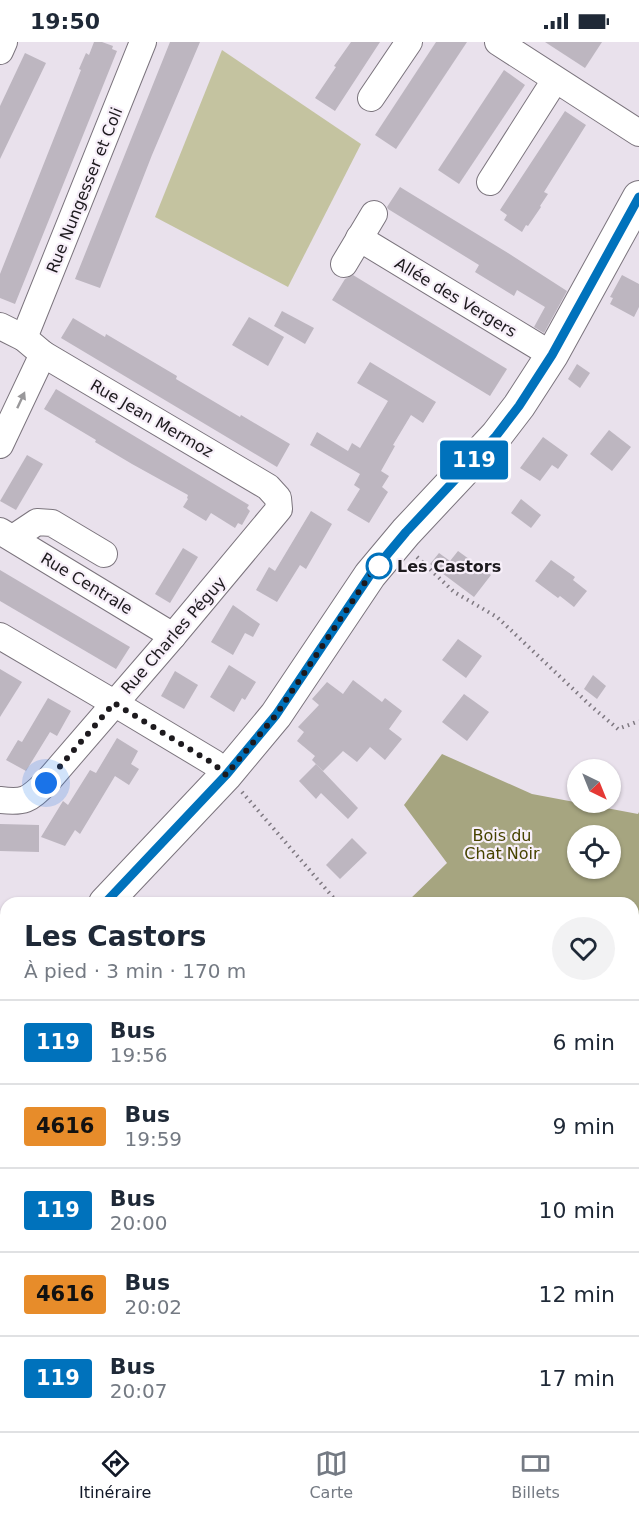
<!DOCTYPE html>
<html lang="fr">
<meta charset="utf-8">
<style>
body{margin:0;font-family:"DejaVu Sans",sans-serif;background:#f2f2f3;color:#1f2937;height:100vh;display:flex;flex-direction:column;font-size:22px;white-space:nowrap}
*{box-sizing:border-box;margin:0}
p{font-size:20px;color:#747a83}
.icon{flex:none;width:33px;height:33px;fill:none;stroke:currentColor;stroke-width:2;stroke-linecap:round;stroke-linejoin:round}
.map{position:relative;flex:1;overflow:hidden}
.details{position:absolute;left:0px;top:855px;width:639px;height:534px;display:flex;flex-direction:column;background:#fff;border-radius:18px 18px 0 0;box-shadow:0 2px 4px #0004}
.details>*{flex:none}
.badge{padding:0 12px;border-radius:4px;font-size:21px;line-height:39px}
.needle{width:39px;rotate:137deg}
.controls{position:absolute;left:567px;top:717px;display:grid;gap:12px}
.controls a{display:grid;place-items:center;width:54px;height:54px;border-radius:50%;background:#fff;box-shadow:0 2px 4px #0004;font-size:30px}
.you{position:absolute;width:30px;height:30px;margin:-15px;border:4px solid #fff;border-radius:50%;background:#1a73e8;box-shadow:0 0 0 9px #1a73e833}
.map>.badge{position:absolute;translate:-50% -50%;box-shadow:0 0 0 3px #fff}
.round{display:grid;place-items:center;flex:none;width:63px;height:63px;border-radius:32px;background:#f2f2f3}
.headline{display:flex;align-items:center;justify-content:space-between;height:102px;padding:0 24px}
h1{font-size:28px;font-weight:700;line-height:45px}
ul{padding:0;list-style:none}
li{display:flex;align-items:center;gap:18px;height:84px;padding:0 24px;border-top:2px solid #e0e1e3}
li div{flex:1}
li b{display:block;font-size:22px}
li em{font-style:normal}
li .badge{min-width:66px;font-weight:700;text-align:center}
.status{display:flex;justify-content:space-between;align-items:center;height:42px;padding:0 30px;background:#fff;direction:ltr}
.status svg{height:16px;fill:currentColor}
.tab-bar{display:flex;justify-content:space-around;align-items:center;height:84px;border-top:2px solid #e0e1e3;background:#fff;font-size:16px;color:#747a83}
.tab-bar a{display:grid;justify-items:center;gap:3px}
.tab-bar .active{color:#111827}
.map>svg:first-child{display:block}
.green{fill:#c4c3a0}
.forest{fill:#a6a580;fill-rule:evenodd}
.building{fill:#bdb6c0}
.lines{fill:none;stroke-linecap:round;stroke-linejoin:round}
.minor-casing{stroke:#7b747d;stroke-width:28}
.major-casing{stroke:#7b747d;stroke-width:34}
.path{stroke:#7e7880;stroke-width:4;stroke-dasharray:1.5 4.5;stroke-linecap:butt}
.minor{stroke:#fff;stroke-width:26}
.major{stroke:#fff;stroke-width:32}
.oneway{fill:#99989a}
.line-casing{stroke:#fff;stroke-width:14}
.line{stroke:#0072bc;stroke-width:9}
.walk{stroke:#1d1a1e;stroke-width:6;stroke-dasharray:0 10.8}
.stop-dot{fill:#fff;stroke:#0072bc;stroke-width:3}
.labels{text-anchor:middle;stroke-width:4.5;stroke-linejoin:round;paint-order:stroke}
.street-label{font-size:16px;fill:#1d1a1e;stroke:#f7eff9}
.stop-label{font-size:16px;font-weight:bold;fill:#1d1a1e;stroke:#f7eff9;text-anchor:start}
.park-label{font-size:16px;fill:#474300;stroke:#f7eff9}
</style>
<div class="status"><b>19:50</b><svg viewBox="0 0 49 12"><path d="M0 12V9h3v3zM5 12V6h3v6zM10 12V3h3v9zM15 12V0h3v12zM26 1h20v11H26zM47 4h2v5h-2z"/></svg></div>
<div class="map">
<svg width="639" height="1389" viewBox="0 0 639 1389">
<rect width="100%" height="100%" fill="#e9e1ec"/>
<path class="green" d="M 222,8 L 361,102 L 288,245 L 155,175 Z"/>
<path class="forest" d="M 442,712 L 532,752 L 638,772 L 639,770 L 639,1389 L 58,1389 L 62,1383 L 633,1383 L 633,861 L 406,861 L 447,821 L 404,763 ZM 578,794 L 610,794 L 610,826 L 578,826 Z"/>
<g class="building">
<path d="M 94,0 L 102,0 L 113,4 L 112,7 L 117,9 L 15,262 L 0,256 L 0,232 L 81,28 L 79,27 L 86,11 L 89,13 Z"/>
<path d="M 170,0 L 200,0 L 152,113 L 100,246 L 75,237 Z"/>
<path d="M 351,0 L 380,0 L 335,69 L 315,56 L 336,25 L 334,24 Z"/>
<path d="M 436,0 L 467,0 L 396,107 L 375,93 Z"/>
<path d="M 545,0 L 602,0 L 585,26 Z"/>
<path d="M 25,11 L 46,21 L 0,117 L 0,64 Z"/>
<path d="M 504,28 L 525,43 L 459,142 L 438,128 Z"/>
<path d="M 565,69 L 586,83 L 544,150 L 548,152 L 540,164 L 541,165 L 528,184 L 526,183 L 522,190 L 504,178 L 507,173 L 500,168 Z"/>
<path d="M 400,145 L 508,211 L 567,249 L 544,291 L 534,285 L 545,265 L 517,248 L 514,254 L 475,230 L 479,223 L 388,167 L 387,165 Z"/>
<path d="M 353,233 L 507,327 L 490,354 L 332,258 L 345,237 Z"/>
<path d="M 622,233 L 639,242 L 639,265 L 634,275 L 610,262 L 613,256 L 610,255 Z"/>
<path d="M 282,269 L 314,286 L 305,302 L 274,284 Z"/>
<path d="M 249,275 L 284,295 L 268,324 L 232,303 Z"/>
<path d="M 73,276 L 105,295 L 106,292 L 177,334 L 176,337 L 240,375 L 241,373 L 290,402 L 277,425 L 61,296 Z"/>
<path d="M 370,320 L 436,360 L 423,381 L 411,373 L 393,403 L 395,404 L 381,429 L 389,434 L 382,445 L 388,450 L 369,481 L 347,468 L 360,447 L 354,443 L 360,432 L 310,403 L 317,390 L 348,409 L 352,401 L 360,406 L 388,359 L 357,341 Z"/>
<path d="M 577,322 L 590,331 L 580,346 L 568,337 Z"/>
<path d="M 56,347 L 249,463 L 247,466 L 250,469 L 242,483 L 238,481 L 235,486 L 211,471 L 206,479 L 183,465 L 188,457 L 187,456 L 188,453 L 132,422 L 95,400 L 96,398 L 44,367 Z"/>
<path d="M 609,388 L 631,405 L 612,429 L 590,412 Z"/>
<path d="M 543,395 L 568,413 L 558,427 L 552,423 L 540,439 L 520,426 Z"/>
<path d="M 27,413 L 43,422 L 16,468 L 0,459 Z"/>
<path d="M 521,457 L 541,473 L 531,486 L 511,471 Z"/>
<path d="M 311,469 L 332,482 L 306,527 L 300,523 L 277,560 L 256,548 L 269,525 L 275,529 Z"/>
<path d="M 183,506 L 198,515 L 170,561 L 155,552 Z"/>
<path d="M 458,509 L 491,533 L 474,555 L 430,522 L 439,511 L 450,519 Z"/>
<path d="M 551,518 L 575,535 L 573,538 L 587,549 L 574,565 L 560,554 L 558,556 L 535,539 Z"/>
<path d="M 0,528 L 130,605 L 116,627 L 0,559 Z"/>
<path d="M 233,563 L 260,582 L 253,595 L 245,591 L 233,613 L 211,600 Z"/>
<path d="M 458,597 L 482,614 L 466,636 L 442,618 Z"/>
<path d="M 229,623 L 256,640 L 245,658 L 242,656 L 234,670 L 210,655 Z"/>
<path d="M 0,627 L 22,640 L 0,675 Z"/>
<path d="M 175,629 L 198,643 L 184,667 L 161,654 Z"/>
<path d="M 593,633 L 606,644 L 597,657 L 584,647 Z"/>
<path d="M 353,638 L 382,660 L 385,656 L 402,669 L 389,687 L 402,697 L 385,718 L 370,705 L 357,720 L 343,709 L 323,729 L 312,718 L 315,714 L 297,699 L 304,690 L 298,685 L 319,663 L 312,657 L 327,640 L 343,652 Z"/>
<path d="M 464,652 L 489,670 L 467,699 L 442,680 Z"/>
<path d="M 48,656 L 71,669 L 57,694 L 50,690 L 26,729 L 6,718 L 18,698 L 22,700 Z"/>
<path d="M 117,696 L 138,709 L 131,722 L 139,727 L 129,743 L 115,734 L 80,792 L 75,788 L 65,804 L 41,795 L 63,759 L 68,763 L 90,728 L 96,731 Z"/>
<path d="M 316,722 L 358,766 L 348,777 L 321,751 L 316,757 L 299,739 Z"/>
<path d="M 0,782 L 39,783 L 39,810 L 0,809 Z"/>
<path d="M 352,796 L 367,811 L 340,837 L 326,823 Z"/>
</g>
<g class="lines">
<g class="minor-casing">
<g id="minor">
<path d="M 498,0 L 639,91"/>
<path d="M 0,9 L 4,0"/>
<path d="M 371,56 L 409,0"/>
<path d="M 490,140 L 555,38"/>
<path d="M 359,196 L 552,313"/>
<path d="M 344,222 L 374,172"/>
<path d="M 0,284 L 24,296 L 43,312 L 268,445 L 278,456 L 279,467 L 173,594 L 46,741 C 28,758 25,761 0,758"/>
<path d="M 24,296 L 143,0"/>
<path d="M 0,403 L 43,312"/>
<path d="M 0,489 L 173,594"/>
<path d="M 13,496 L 37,480 L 52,481 L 104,512"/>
<path d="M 0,594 L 114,661 L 214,721 L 226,733"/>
<path d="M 0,1237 L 6,1240"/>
</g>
</g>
<g class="major-casing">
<g id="major">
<path d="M 105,861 L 226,733 L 276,673 L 370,533 L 406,490 L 496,394 L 519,364 L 552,313 L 639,155"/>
<path d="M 0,983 L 6,975"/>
</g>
</g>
<g class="path">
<path d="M 417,515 L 454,550 L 497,575 L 591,664 L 618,687 L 639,679"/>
<path d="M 242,750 L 338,861"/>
<path d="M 633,1076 L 639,1080"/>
<path d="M 294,1389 L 298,1383"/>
</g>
<use href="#minor" class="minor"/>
<use href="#major" class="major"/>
</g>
<defs><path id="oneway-solid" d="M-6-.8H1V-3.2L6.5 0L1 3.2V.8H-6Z" transform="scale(1.5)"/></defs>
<use class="oneway" href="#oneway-solid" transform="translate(21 358) rotate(-65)"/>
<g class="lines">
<g class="line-casing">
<path id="line" d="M 105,861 L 226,733 L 276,673 L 370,533 L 406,490 L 496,394 L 519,364 L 552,313 L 639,155"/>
</g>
<use href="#line" class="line"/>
<path class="walk" d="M 46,741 L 114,661 L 214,722 L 226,733 L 276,673 L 370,533 L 384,518 L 379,524"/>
</g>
<circle class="stop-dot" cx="379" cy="524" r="12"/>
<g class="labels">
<g class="street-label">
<text transform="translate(84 148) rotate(-68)" y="6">Rue Nungesser et Coli</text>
<text transform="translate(456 255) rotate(31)" y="6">Allée des Vergers</text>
<text transform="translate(152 376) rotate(30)" y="6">Rue Jean Mermoz</text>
<text transform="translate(87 541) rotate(31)" y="6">Rue Centrale</text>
<text transform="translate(173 593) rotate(-49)" y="6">Rue Charles Péguy</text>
</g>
<g class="stop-label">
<text x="397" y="530">Les Castors</text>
</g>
<g class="park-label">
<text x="502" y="799">Bois du<tspan x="502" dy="18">Chat Noir</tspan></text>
</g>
</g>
</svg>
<div class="controls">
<a><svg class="needle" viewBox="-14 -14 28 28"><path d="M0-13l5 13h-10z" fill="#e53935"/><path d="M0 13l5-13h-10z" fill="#747a83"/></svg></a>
<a><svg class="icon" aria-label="locate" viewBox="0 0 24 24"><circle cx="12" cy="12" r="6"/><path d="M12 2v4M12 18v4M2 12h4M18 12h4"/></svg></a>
</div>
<div class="you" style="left:46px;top:741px"></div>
<b class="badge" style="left:474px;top:418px;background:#0072bc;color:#fff">119</b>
<section class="details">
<div class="headline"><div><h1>Les Castors</h1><p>À pied · 3 min · 170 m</p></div><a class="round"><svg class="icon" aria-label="heart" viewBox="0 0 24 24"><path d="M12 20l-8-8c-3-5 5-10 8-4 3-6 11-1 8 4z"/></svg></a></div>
<ul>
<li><span class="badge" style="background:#0072bc;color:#fff">119</span><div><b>Bus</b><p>19:56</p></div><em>6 min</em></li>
<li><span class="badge" style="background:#e78c2a;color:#111">4616</span><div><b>Bus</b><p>19:59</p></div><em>9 min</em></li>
<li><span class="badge" style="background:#0072bc;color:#fff">119</span><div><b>Bus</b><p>20:00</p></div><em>10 min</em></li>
<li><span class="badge" style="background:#e78c2a;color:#111">4616</span><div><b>Bus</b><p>20:02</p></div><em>12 min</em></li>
<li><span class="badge" style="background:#0072bc;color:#fff">119</span><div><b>Bus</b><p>20:07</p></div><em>17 min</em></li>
</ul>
</section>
</div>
<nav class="tab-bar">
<a class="active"><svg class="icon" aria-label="directions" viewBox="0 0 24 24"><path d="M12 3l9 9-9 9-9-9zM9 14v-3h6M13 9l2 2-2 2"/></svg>Itinéraire</a>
<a><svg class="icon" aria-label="map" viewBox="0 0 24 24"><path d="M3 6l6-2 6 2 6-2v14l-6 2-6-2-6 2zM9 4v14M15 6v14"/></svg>Carte</a>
<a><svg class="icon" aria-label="tickets" viewBox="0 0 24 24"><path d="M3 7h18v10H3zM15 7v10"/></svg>Billets</a>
</nav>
